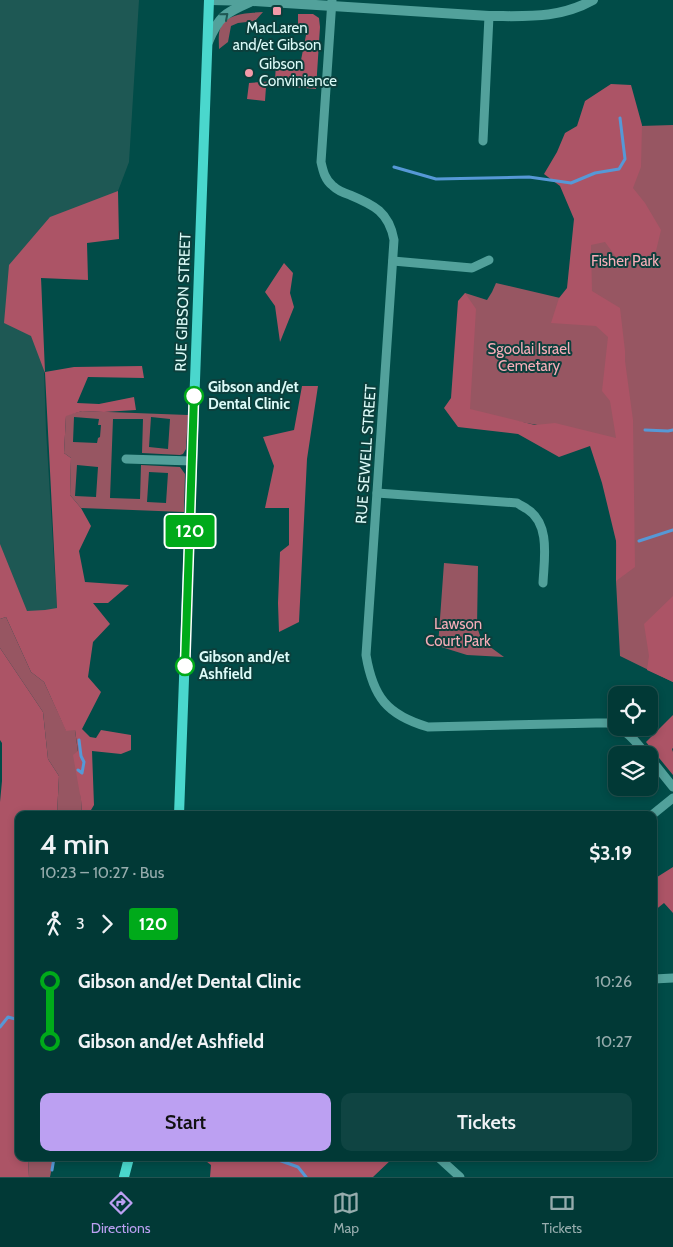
<!DOCTYPE html>
<meta charset="utf-8">
<style>
body{margin:0;font-family:Cabin,sans-serif;background:#0f4442;color:#f1f3f6;height:100vh;display:flex;flex-direction:column;font-size:19px;white-space:nowrap}
*{box-sizing:border-box;margin:0}
p{font-size:16px;color:#96acad}
.icon{flex:none;width:28px;height:28px;fill:none;stroke:currentColor;stroke-width:2;stroke-linecap:round;stroke-linejoin:round}
.map{position:relative;flex:1;overflow:hidden}
.details{position:absolute;left:15px;top:811px;width:642px;height:350px;display:flex;flex-direction:column;background:#013936;border-radius:10px;box-shadow:0 2px 8px #0003,0 0 0 1px #235351}
.details>*{flex:none}
.badge{padding:0 10px;border-radius:4px;font-size:18px;line-height:32px}
.buttons{position:absolute;left:608px;top:686px;display:grid;gap:10px}
.buttons a{display:grid;place-items:center;width:50px;height:50px;border-radius:10px;background:#013936;box-shadow:0 2px 8px #0003,0 0 0 1px #235351;font-size:25px}
.map>.badge{position:absolute;translate:-50% -50%;box-shadow:0 0 0 2px #fff}
.legs{display:flex;align-items:center;gap:8px;height:55px;padding:0 25px;font-size:16px}
.legs p{margin-inline-start:auto}
.summary{display:flex;align-items:center;justify-content:space-between;height:85px;padding:0 25px}
h1{font-size:28px;font-weight:600;line-height:38px}
.button{display:flex;gap:10px;margin-top:auto;padding:10px 25px}
.button a{flex:1;height:58px;border-radius:10px;background:#bca0f2;color:#111;font-size:20px;font-weight:600;line-height:58px;text-align:center}
.button a+a{background:#0f4442;color:#f1f3f6}
ul{padding:0 25px;list-style:none}
li{display:flex;align-items:center;gap:18px;height:60px;font-size:19px}
li i{display:grid;place-items:center;width:8px;height:100%;margin:0 6px;background:currentColor}
li i::after{content:'';width:12px;height:12px;margin:-6px;border:4px solid;border-radius:50%;background:#013936}
li p{margin-inline-start:auto}
li:first-child i{background:linear-gradient(#0000 50%,currentColor 0)}
li:last-child i{background:linear-gradient(currentColor 50%,#0000 0)}
.tab-bar{display:flex;justify-content:space-around;align-items:center;height:70px;border-top:1px solid #235351;background:#013936;font-size:14px;color:#96acad}
.tab-bar a{display:grid;justify-items:center;gap:2px}
.tab-bar .selected{color:#bca0f2}
.map>svg:first-child{display:block}
.built{fill:#1e5854}
.green{fill:#975662;fill-rule:evenodd}
.forest{fill:#ac5466}
.lines{fill:none;stroke-linecap:round;stroke-linejoin:round}
.stream{stroke:#5698d6;stroke-width:3}
.minor{stroke:#52a19b;stroke-width:9}
.tertiary{stroke:#52a19b;stroke-width:10}
.secondary{stroke:#4ad7cd;stroke-width:10}
.oneway{stroke:#1e5854}
.line-1-casing{stroke:#fff;stroke-width:11}
.line-1{stroke:#00aa1a;stroke-width:8}
.poi-dot{fill:#f39aa9;stroke:#0c3f3c;stroke-width:2}
.stop-1-dot{fill:#fff;stroke:#00aa1a;stroke-width:2.5}
.labels{text-anchor:middle;stroke-width:4;stroke-linejoin:round;paint-order:stroke}
.poi-label{font-size:15px;fill:#dcfbf8;stroke:#0c3f3c}
.park-label{font-size:15px;fill:#f6adb8;stroke:#0c3f3c}
.street-label{font-size:15px;fill:#dcfbf8;stroke:#0c3f3c}
.stop-label{font-size:15px;font-weight:bold;fill:#dcfbf8;stroke:#0c3f3c;text-anchor:start}
</style>
<div class="map">
<svg width="673" height="1177" viewBox="0 0 673 1177">
<rect width="100%" height="100%" fill="#014c48"/>
<path class="built" d="M 0,0 L 139,0 L 129,162 L 118,191 L 61,238 L 41,278 L 46,430 L 57,609 L 20,614 L 0,564 Z"/>
<g class="green">
<path d="M 263,12 L 255,21 L 238,23 L 231,26 L 228,42 L 219,49 C 219,43 218,35 220,29 C 225,13 249,13 263,12 Z"/>
<path d="M 673,125 L 673,682 L 620,656 L 616,581 L 616,439 L 458,411 L 465,293 L 487,300 L 492,292 L 496,283 L 590,305 L 578,248 L 640,126 Z"/>
<path d="M 82,411 L 188,415 L 186,449 L 183,454 L 180,455 L 142,453 L 143,419 L 113,419 L 110,498 L 140,499 L 141,465 L 180,467 L 185,474 L 184,512 L 81,508 L 70,495 L 71,458 L 64,453 L 66,415 ZM 74,417 L 99,419 L 98,425 L 101,425 L 100,437 L 98,438 L 97,443 L 73,442 ZM 151,417 L 170,419 L 168,449 L 149,447 ZM 77,465 L 98,467 L 96,497 L 75,496 ZM 149,472 L 168,473 L 166,503 L 147,502 Z"/>
<path d="M 444,563 L 478,566 L 477,627 L 482,641 L 504,657 L 467,655 L 438,646 Z"/>
<path d="M 6,617 L 31,672 L 44,682 L 66,730 L 75,730 L 78,752 L 82,815 L 57,815 L 59,776 L 48,759 L 43,712 L 0,648 L 0,619 Z"/>
<path d="M 28,1158 L 54,1158 L 50,1177 L 29,1177 Z"/>
</g>
<g class="forest">
<path d="M 298,14 L 313,14 L 319,18 L 320,27 L 316,89 L 281,86 L 266,87 L 265,101 L 247,99 L 249,83 L 275,81 L 276,63 L 300,65 L 307,30 L 298,25 Z"/>
<path d="M 611,84 L 631,85 L 642,125 L 641,167 L 633,188 L 645,203 L 661,230 L 656,251 L 624,268 L 605,242 L 591,245 L 592,291 L 620,308 L 625,351 L 625,361 L 633,420 L 635,567 L 616,581 L 617,545 L 602,483 L 590,446 L 559,457 L 518,434 L 458,427 L 444,408 L 451,398 L 458,301 L 465,293 L 476,309 L 470,409 L 535,425 L 555,423 L 616,438 L 610,401 L 602,391 L 608,337 L 596,326 L 551,323 L 559,298 L 567,288 L 574,219 L 560,186 L 544,174 L 557,152 L 565,133 L 577,126 L 585,101 Z"/>
<path d="M 118,191 L 119,239 L 87,243 L 88,280 L 41,278 L 45,372 L 74,367 L 142,366 L 144,378 L 88,377 L 77,403 L 99,404 L 134,397 L 136,410 L 104,412 L 82,411 L 66,416 L 64,453 L 71,458 L 70,495 L 81,508 L 91,526 L 79,551 L 85,582 L 129,585 L 108,603 L 93,603 L 110,624 L 93,642 L 88,677 L 101,692 L 82,729 L 90,737 L 96,738 L 101,730 L 131,735 L 131,750 L 121,754 L 92,751 L 94,805 L 88,815 L 82,815 L 81,800 L 73,755 L 78,751 L 75,730 L 66,731 L 44,682 L 31,672 L 6,617 L 0,619 L 0,544 L 27,611 L 45,610 L 57,608 L 45,373 L 31,336 L 4,323 L 9,265 L 50,217 Z"/>
<path d="M 284,263 L 293,273 L 290,293 L 294,307 L 280,342 L 275,306 L 265,292 Z"/>
<path d="M 302,386 L 318,386 L 307,459 L 299,622 L 279,632 L 278,603 L 280,552 L 289,545 L 289,508 L 265,508 L 274,466 L 263,437 L 294,430 Z"/>
<path d="M 673,596 L 673,682 L 647,670 L 649,656 L 644,624 Z"/>
<path d="M 0,648 L 43,712 L 48,759 L 59,776 L 57,815 L 19,815 L 19,1158 L 28,1158 L 29,1177 L 0,1177 L 0,802 L 2,781 L 2,743 L 0,740 Z"/>
<path d="M 673,715 L 673,748 L 672,749 L 673,752 L 673,775 L 646,742 Z"/>
<path d="M 673,867 L 673,913 L 664,903 L 654,911 L 654,879 Z"/>
<path d="M 202,1158 L 393,1158 L 373,1177 L 210,1177 L 211,1165 Z"/>
</g>
<g class="lines">
<g class="stream">
<path d="M 394,167 L 436,179 L 529,177 L 571,183 L 595,173 L 619,169 L 625,159 L 620,118"/>
<path d="M 645,430 L 668,431 L 673,430"/>
<path d="M 639,541 L 673,530"/>
<path d="M 78,770 L 82,773 L 84,762 L 81,756 L 79,740"/>
<path d="M 0,1027 L 8,1017 L 19,1020"/>
<path d="M 273,1158 L 298,1167 L 306,1177"/>
<path d="M 52,1170 L 54,1158"/>
</g>
<g class="minor">
<path d="M 332,0 L 321,162 C 323,171 325,180 333,186 C 337,190 344,193 350,195 C 374,205 389,212 394,240 L 366,655 C 373,697 387,715 428,727 L 596,723 L 607,723 L 616,726"/>
<path d="M 483,141 L 489,16"/>
<path d="M 393,261 L 472,268 L 489,260"/>
<path d="M 126,459 L 192,461"/>
<path d="M 377,493 L 517,503 C 520,505 524,507 527,509 C 551,524 544,560 543,583"/>
<path d="M 619,728 C 631,734 638,745 647,755"/>
<path d="M 649,757 L 673,787"/>
<path d="M 652,815 L 673,798"/>
<path d="M 654,979 L 673,978"/>
<path d="M 439,1158 L 460,1177"/>
</g>
<g class="tertiary">
<path d="M 211,0 L 253,1 L 489,16 C 527,16 559,19 593,0"/>
<path d="M 208,42 C 219,16 225,13 250,2"/>
</g>
<g class="secondary">
<path d="M 179,815 L 209,0"/>
<path d="M 124,1177 L 129,1158"/>
</g>
</g>
<defs><path id="oneway-chevron" d="M-2-3.5L2.5 0L-2 3.5" fill="none" stroke-width="1.6" stroke-linecap="round" stroke-linejoin="round" transform="scale(1.25)"/></defs>
<use class="oneway" href="#oneway-chevron" transform="translate(225 16) rotate(-41)"/>
<g class="lines">
<g class="line-1-casing">
<path id="line-1" d="M 185,666 L 194,396"/>
</g>
<use href="#line-1" class="line-1"/>
</g>
<g class="poi-dot">
<rect x="272" y="6" width="10" height="10" rx="2.5"/>
<circle cx="249" cy="73" r="5"/>
</g>
<g class="stop-1-dot">
<circle cx="194" cy="396" r="9"/>
<circle cx="185" cy="666" r="9"/>
</g>
<g class="labels">
<g class="poi-label">
<text x="277" y="33">MacLaren<tspan x="277" dy="17">and/et Gibson</tspan></text>
<text x="259" y="69" text-anchor="start">Gibson<tspan x="259" dy="17">Convinience</tspan></text>
</g>
<g class="park-label">
<text x="625" y="266">Fisher Park</text>
<text x="529" y="354">Sgoolai Israel<tspan x="529" dy="17">Cemetary</tspan></text>
<text x="458" y="629">Lawson<tspan x="458" dy="17">Court Park</tspan></text>
</g>
<g class="street-label">
<text transform="translate(183 302) rotate(-88)" y="5">RUE GIBSON STREET</text>
<text transform="translate(366 454) rotate(-86)" y="5">RUE SEWELL STREET</text>
</g>
<g class="stop-label">
<text x="208" y="392">Gibson and/et<tspan x="208" dy="17">Dental Clinic</tspan></text>
<text x="199" y="662">Gibson and/et<tspan x="199" dy="17">Ashfield</tspan></text>
</g>
</g>
</svg>
<div class="buttons">
<a><svg class="icon" aria-label="locate" viewBox="0 0 24 24"><circle cx="12" cy="12" r="6"/><path d="M12 2v4M12 18v4M2 12h4M18 12h4"/></svg></a>
<a><svg class="icon" aria-label="layers" viewBox="0 0 24 24"><path d="M12 4l9 5-9 5-9-5zM3 14l9 5 9-5"/></svg></a>
</div>
<b class="badge" style="left:190px;top:531px;background:#00aa1a;color:#fff">120</b>
<section class="details">
<div class="summary"><div><h1>4 min</h1><p>10:23 – 10:27 · Bus</p></div><b>$3.19</b></div>
<div class="legs"><svg class="icon" aria-label="walk" viewBox="0 0 24 24"><circle cx="13" cy="4" r="2"/><path d="M13 8l-2 6 4 7M11 14l-3 7M7 12l3-4h3l4 4"/></svg>3<svg class="icon" aria-label="forward" viewBox="0 0 24 24"><path d="M9 5l7 7-7 7"/></svg><b class="badge" style="background:#00aa1a;color:#fff">120</b></div>
<ul>
<li><i style="color:#00aa1a"></i><b>Gibson and/et Dental Clinic</b><p>10:26</p></li>
<li><i style="color:#00aa1a"></i><b>Gibson and/et Ashfield</b><p>10:27</p></li>
</ul>
<div class="button"><a>Start</a><a>Tickets</a></div>
</section>
</div>
<nav class="tab-bar">
<a class="selected"><svg class="icon" aria-label="directions" viewBox="0 0 24 24"><path d="M12 3l9 9-9 9-9-9zM9 14v-3h6M13 9l2 2-2 2"/></svg>Directions</a>
<a><svg class="icon" aria-label="map" viewBox="0 0 24 24"><path d="M3 6l6-2 6 2 6-2v14l-6 2-6-2-6 2zM9 4v14M15 6v14"/></svg>Map</a>
<a><svg class="icon" aria-label="tickets" viewBox="0 0 24 24"><path d="M3 7h18v10H3zM15 7v10"/></svg>Tickets</a>
</nav>
